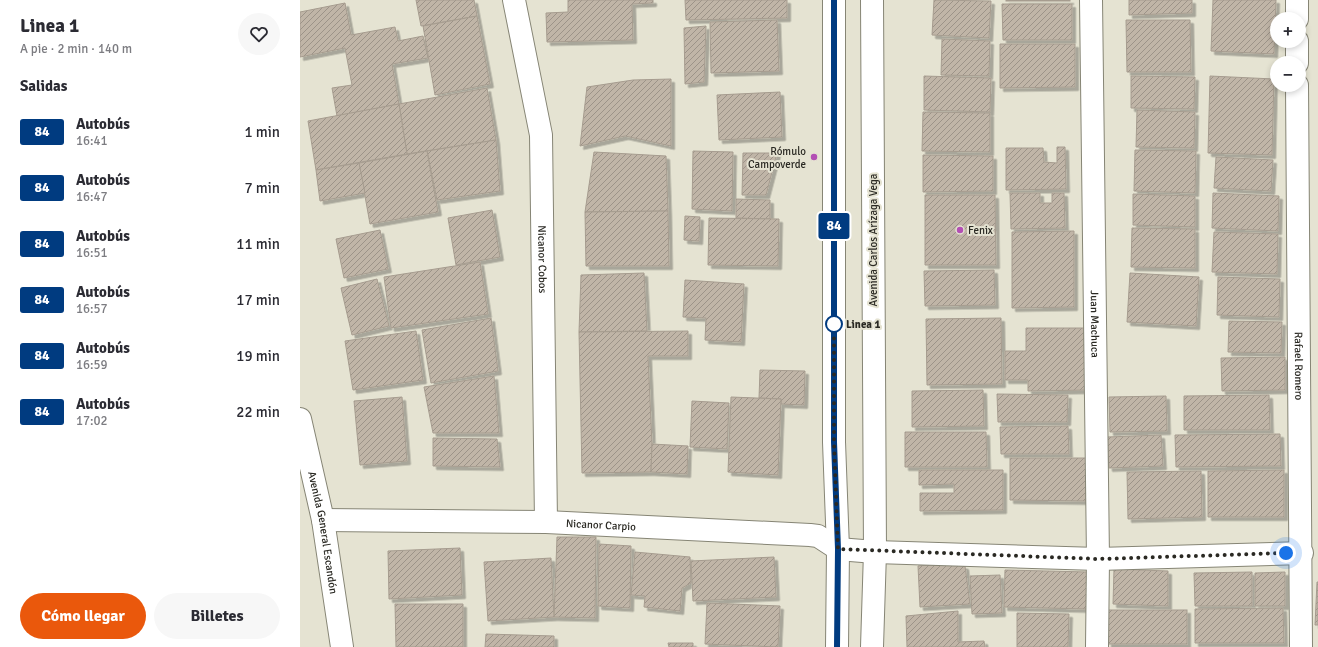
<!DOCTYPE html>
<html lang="es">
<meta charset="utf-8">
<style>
body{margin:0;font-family:Signika,sans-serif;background:#f7f7f7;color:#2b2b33;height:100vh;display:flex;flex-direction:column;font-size:15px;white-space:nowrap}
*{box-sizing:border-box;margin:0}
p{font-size:13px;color:#7c7c81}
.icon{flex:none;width:22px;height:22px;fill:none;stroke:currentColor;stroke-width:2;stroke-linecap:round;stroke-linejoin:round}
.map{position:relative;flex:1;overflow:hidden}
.sheet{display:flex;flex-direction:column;background:#fff;width:300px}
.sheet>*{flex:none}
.badge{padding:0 8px;border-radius:3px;font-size:14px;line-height:26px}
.buttons{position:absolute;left:970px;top:12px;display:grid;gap:8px}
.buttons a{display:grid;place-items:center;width:36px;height:36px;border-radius:50%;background:#fff;box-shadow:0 2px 6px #0003;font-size:20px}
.you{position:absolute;width:20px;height:20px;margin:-10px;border:3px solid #fff;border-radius:50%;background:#1a73e8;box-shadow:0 0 0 6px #1a73e833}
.map>.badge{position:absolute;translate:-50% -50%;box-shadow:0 0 0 2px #fff}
h2{padding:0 20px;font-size:15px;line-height:36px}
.round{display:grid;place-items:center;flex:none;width:42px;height:42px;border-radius:21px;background:#f7f7f7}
.headline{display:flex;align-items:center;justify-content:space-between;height:68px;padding:0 20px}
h1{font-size:19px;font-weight:700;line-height:30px}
.primary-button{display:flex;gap:8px;margin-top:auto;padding:8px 20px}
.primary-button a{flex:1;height:46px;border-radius:24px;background:#ea580c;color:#fff;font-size:16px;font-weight:700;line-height:46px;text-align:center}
.primary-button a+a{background:#f7f7f7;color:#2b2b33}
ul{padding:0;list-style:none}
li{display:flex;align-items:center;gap:12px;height:56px;padding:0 20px}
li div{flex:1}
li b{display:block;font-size:15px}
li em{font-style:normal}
li .badge{min-width:44px;font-weight:700;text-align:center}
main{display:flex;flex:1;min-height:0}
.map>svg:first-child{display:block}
.building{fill:url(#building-hatch);stroke:#a69c8f;filter:url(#shadow)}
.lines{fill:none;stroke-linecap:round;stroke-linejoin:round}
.street-casing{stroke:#868575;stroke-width:24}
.secondary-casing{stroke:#868575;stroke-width:24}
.street{stroke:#fff;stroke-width:22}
.secondary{stroke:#fff;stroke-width:22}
.line-casing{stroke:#fff;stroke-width:9}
.line{stroke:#003b80;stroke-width:6}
.walk{stroke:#2a2923;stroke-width:4;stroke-dasharray:0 7.2}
.poi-dot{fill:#b34fb4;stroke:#e5e3d2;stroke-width:1.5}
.stop-dot{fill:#fff;stroke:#003b80;stroke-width:2}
.labels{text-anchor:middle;stroke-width:4;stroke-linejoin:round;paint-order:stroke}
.poi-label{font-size:11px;fill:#2a2923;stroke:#e5e3d2;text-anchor:end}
.street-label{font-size:11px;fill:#2a2923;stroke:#e5e3d2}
.stop-label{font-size:11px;font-weight:bold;fill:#2a2923;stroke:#e5e3d2;text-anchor:start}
</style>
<main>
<section class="sheet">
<div class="headline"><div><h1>Linea 1</h1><p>A pie · 2 min · 140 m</p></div><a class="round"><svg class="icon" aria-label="heart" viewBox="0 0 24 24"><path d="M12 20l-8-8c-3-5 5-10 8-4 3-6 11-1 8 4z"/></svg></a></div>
<h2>Salidas</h2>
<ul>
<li><span class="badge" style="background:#003b80;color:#fff">84</span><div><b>Autobús</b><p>16:41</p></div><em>1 min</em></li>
<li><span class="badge" style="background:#003b80;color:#fff">84</span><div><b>Autobús</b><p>16:47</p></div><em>7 min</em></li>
<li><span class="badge" style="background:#003b80;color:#fff">84</span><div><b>Autobús</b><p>16:51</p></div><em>11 min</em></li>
<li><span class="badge" style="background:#003b80;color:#fff">84</span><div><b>Autobús</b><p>16:57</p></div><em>17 min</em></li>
<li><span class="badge" style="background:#003b80;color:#fff">84</span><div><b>Autobús</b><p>16:59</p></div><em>19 min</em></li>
<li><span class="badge" style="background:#003b80;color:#fff">84</span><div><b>Autobús</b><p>17:02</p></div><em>22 min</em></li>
</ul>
<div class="primary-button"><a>Cómo llegar</a><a>Billetes</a></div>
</section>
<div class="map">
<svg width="1018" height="647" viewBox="0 0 1018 647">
<defs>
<pattern id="building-hatch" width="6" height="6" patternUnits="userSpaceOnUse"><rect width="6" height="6" fill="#c0b5a7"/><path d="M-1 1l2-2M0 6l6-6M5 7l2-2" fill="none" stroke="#9c9388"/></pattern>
<filter id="shadow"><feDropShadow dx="3.5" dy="3.5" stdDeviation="0" flood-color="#0004"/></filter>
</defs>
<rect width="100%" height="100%" fill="#e5e3d2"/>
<g class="building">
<path d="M 116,0 L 174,0 L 177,16 L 121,26 Z"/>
<path d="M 268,0 L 353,0 L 353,3 L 332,4 L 333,40 L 247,42 L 246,13 L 268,12 Z"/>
<path d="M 385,0 L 487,0 L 487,18 L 386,20 Z"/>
<path d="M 634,0 L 691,1 L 689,38 L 632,35 Z"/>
<rect x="706" y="0" width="64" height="1"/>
<path d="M 829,0 L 892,0 L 892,13 L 829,15 Z"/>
<path d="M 913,0 L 976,0 L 974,54 L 911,51 Z"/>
<path d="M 45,3 L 51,35 L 95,27 L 98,41 L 123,36 L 128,58 L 92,64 L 99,104 L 37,116 L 32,88 L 52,85 L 45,48 L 0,57 L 0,12 Z"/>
<path d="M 702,4 L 772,4 L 772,40 L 703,40 Z"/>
<path d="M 177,16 L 190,84 L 135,95 L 123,26 Z"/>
<path d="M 477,20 L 479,71 L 411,73 L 410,22 Z"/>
<path d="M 826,20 L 890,20 L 891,72 L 827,72 Z"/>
<path d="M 406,26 L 404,82 L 385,84 L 384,28 Z"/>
<path d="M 642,39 L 690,41 L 689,76 L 641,75 Z"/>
<path d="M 700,44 L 775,44 L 775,87 L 700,88 Z"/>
<path d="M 624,76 L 691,78 L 690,112 L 624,110 Z"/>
<path d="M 831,76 L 895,77 L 894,109 L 831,108 Z"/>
<path d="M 910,76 L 974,79 L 972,155 L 908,153 Z"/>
<path d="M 371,79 L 371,146 L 325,136 L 280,146 L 287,87 L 333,80 Z"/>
<path d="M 187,88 L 196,140 L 107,154 L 99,104 Z"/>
<path d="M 480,92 L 482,137 L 419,140 L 417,95 Z"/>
<path d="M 99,104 L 107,154 L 16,170 L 8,121 Z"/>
<path d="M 837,110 L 895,112 L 894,148 L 836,147 Z"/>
<path d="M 623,112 L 690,113 L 690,152 L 622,151 Z"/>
<path d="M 196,140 L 200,191 L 137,200 L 127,151 Z"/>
<path d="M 757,147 L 765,147 L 766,189 L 706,190 L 706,148 L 743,148 L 744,162 L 757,163 Z"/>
<path d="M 835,150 L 896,151 L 895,193 L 834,191 Z"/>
<path d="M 127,151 L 138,212 L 70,224 L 59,163 Z"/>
<path d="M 393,151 L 433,152 L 432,211 L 392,209 Z"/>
<path d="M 294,152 L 366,156 L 368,211 L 285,212 Z"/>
<path d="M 443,153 L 477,153 L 466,195 L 442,195 Z"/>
<path d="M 623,155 L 693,156 L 693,191 L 623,192 Z"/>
<path d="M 916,157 L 973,160 L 971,191 L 914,188 Z"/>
<path d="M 59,163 L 65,193 L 20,201 L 16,170 Z"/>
<path d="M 710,193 L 740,193 L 740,203 L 752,203 L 752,193 L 764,193 L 765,228 L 711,229 Z"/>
<path d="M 913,193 L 979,196 L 978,231 L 912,228 Z"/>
<path d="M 833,194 L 895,196 L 895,227 L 833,225 Z"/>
<path d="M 625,195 L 695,195 L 696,265 L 625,265 Z"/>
<path d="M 436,199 L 470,200 L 470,219 L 436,218 Z"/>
<path d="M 192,210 L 200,257 L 156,265 L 148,218 Z"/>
<path d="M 368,211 L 369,266 L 286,266 L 285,212 Z"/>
<path d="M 385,216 L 400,217 L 399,241 L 384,240 Z"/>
<path d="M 409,218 L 479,219 L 478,266 L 408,265 Z"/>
<path d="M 832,228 L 895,229 L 895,268 L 831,267 Z"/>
<path d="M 80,230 L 88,269 L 44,278 L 36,239 Z"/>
<path d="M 774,231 L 774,307 L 712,308 L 712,232 Z"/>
<path d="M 914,232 L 978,234 L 977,274 L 912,272 Z"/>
<path d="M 180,262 L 188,314 L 91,328 L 84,277 Z"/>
<path d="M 694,270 L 695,305 L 625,306 L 624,271 Z"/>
<path d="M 344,273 L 347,331 L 279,332 L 281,275 Z"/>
<path d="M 830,273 L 899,277 L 896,326 L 827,322 Z"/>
<path d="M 918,277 L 980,279 L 979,317 L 917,315 Z"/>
<path d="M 77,279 L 89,326 L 52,335 L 41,288 Z"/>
<path d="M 385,280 L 444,284 L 441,342 L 405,340 L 406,318 L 383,317 Z"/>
<path d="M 191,318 L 198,371 L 131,383 L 122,330 Z"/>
<path d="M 701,318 L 702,384 L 627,385 L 626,319 Z"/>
<path d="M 929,321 L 982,322 L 981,353 L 928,352 Z"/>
<path d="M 726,328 L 787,328 L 788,390 L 728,391 L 728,380 L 705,380 L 705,351 L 726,351 Z"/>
<path d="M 116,331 L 123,380 L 53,390 L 45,341 Z"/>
<path d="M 388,331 L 388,356 L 348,356 L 352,444 L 351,472 L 282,473 L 279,332 Z"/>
<path d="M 985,357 L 985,390 L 922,391 L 921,358 Z"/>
<path d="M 460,370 L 505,371 L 504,405 L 481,404 L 481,399 L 459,398 Z"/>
<path d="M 194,376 L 199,433 L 133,433 L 124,387 Z"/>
<path d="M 683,390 L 684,426 L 612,427 L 612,391 Z"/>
<path d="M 697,394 L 768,395 L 767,422 L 698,422 Z"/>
<path d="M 969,395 L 970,430 L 884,430 L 884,396 Z"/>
<path d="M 866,396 L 867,431 L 810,432 L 809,397 Z"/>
<path d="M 102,397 L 107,461 L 60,465 L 54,401 Z"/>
<path d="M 431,397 L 481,399 L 478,475 L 428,472 Z"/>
<path d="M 392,401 L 429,403 L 427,449 L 390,447 Z"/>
<path d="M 768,426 L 769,454 L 701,454 L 700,427 Z"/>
<path d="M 605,432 L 686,432 L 687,467 L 605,467 Z"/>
<path d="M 980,434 L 981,466 L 876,467 L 875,435 Z"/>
<path d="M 861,435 L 863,466 L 809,468 L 807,437 Z"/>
<path d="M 133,438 L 197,439 L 200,467 L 133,466 Z"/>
<path d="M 352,444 L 388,446 L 387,474 L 351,472 Z"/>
<path d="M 710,458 L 786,458 L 786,501 L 710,500 Z"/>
<path d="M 619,470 L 703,470 L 703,510 L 620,511 L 620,493 L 654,493 L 654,484 L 619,485 Z"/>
<path d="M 984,470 L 984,517 L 908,517 L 908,471 Z"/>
<path d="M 901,471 L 902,517 L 828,519 L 827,472 Z"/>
<path d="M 257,537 L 296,537 L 295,618 L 254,617 Z"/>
<path d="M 299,544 L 331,546 L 330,608 L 298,606 Z"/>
<path d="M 160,548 L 162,595 L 89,599 L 88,551 Z"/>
<path d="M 335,552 L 390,557 L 391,583 L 382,588 L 380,611 L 344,607 L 345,596 L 331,595 Z"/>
<path d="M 474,557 L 476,597 L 393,601 L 391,561 Z"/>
<path d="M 251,558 L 254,617 L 188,621 L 184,562 Z"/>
<path d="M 646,563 L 665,566 L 670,604 L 620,607 L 618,566 Z"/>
<path d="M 814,569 L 868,571 L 868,606 L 813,604 Z"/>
<path d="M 705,570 L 788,572 L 787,609 L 704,607 Z"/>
<path d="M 952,572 L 952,606 L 895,606 L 894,573 Z"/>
<path d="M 985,572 L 985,606 L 955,606 L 955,573 Z"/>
<path d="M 700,575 L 702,613 L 672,614 L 670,576 Z"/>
<path d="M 1017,582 L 1018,582 L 1018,625 L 1015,625 Z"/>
<path d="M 407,603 L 480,606 L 478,647 L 405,644 Z"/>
<path d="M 95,604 L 163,604 L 163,647 L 96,647 Z"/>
<path d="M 983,608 L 984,643 L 895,643 L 895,609 Z"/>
<rect x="808" y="610" width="79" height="34"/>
<path d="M 658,611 L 658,642 L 684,641 L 685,647 L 607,647 L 606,616 Z"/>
<path d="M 717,613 L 769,614 L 768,647 L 717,647 Z"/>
<path d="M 186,634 L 254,636 L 254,647 L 185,647 Z"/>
<path d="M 368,643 L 393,643 L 393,647 L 369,647 Z"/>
</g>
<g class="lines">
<g class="street-casing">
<g id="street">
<path id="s1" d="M 214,0 L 241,135 L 246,522"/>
<path id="s2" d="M 791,0 L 798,559 L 797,647"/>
<path d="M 997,0 L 997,19"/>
<path d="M 997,41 L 997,63"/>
<path id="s3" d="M 997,85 L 1001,647"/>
<path id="s4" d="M 0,419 L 23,520 L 42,647"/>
<path id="s5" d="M 23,520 L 246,522 L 510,535 L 518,536 L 538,549 L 575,552 L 798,559 L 1002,553"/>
</g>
</g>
<g class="secondary-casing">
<g id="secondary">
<path d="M 534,0 L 534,442 L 538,549 L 537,647"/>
<path d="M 572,647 L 575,552 L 572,0"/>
</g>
</g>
<use href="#street" class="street"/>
<use href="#secondary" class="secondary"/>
</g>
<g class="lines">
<g class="line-casing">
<path id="line" d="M 534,0 L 534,442 L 538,549 L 537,647"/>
</g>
<use href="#line" class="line"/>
<path class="walk" d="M 534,324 L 534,442 L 538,549 L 798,559 L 986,553"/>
</g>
<g class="poi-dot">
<circle cx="514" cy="157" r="4"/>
<circle cx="660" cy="230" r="4"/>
</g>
<circle class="stop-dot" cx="534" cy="324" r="8"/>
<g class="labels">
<g class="poi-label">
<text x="506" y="155">Rómulo<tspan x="506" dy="13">Campoverde</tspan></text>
<text x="668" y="234" text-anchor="start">Fenix</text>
</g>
<g class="street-label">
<text transform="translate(573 240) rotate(-90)" y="4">Avenida Carlos Arízaga Vega</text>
<text dy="4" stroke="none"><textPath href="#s1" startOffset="262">Nicanor Cobos</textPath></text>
<text dy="4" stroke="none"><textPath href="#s2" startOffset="324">Juan Machuca</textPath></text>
<text dy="4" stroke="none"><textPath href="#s3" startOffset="281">Rafael Romero</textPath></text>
<text dy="4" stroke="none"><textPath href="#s5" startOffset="278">Nicanor Carpio</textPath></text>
<text dy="4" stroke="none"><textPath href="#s4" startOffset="116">Avenida General Escandón</textPath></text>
</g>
<g class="stop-label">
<text x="546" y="328">Linea 1</text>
</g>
</g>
</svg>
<div class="buttons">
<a>+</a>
<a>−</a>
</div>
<div class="you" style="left:986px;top:553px"></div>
<b class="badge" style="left:534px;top:226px;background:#003b80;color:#fff">84</b>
</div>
</main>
